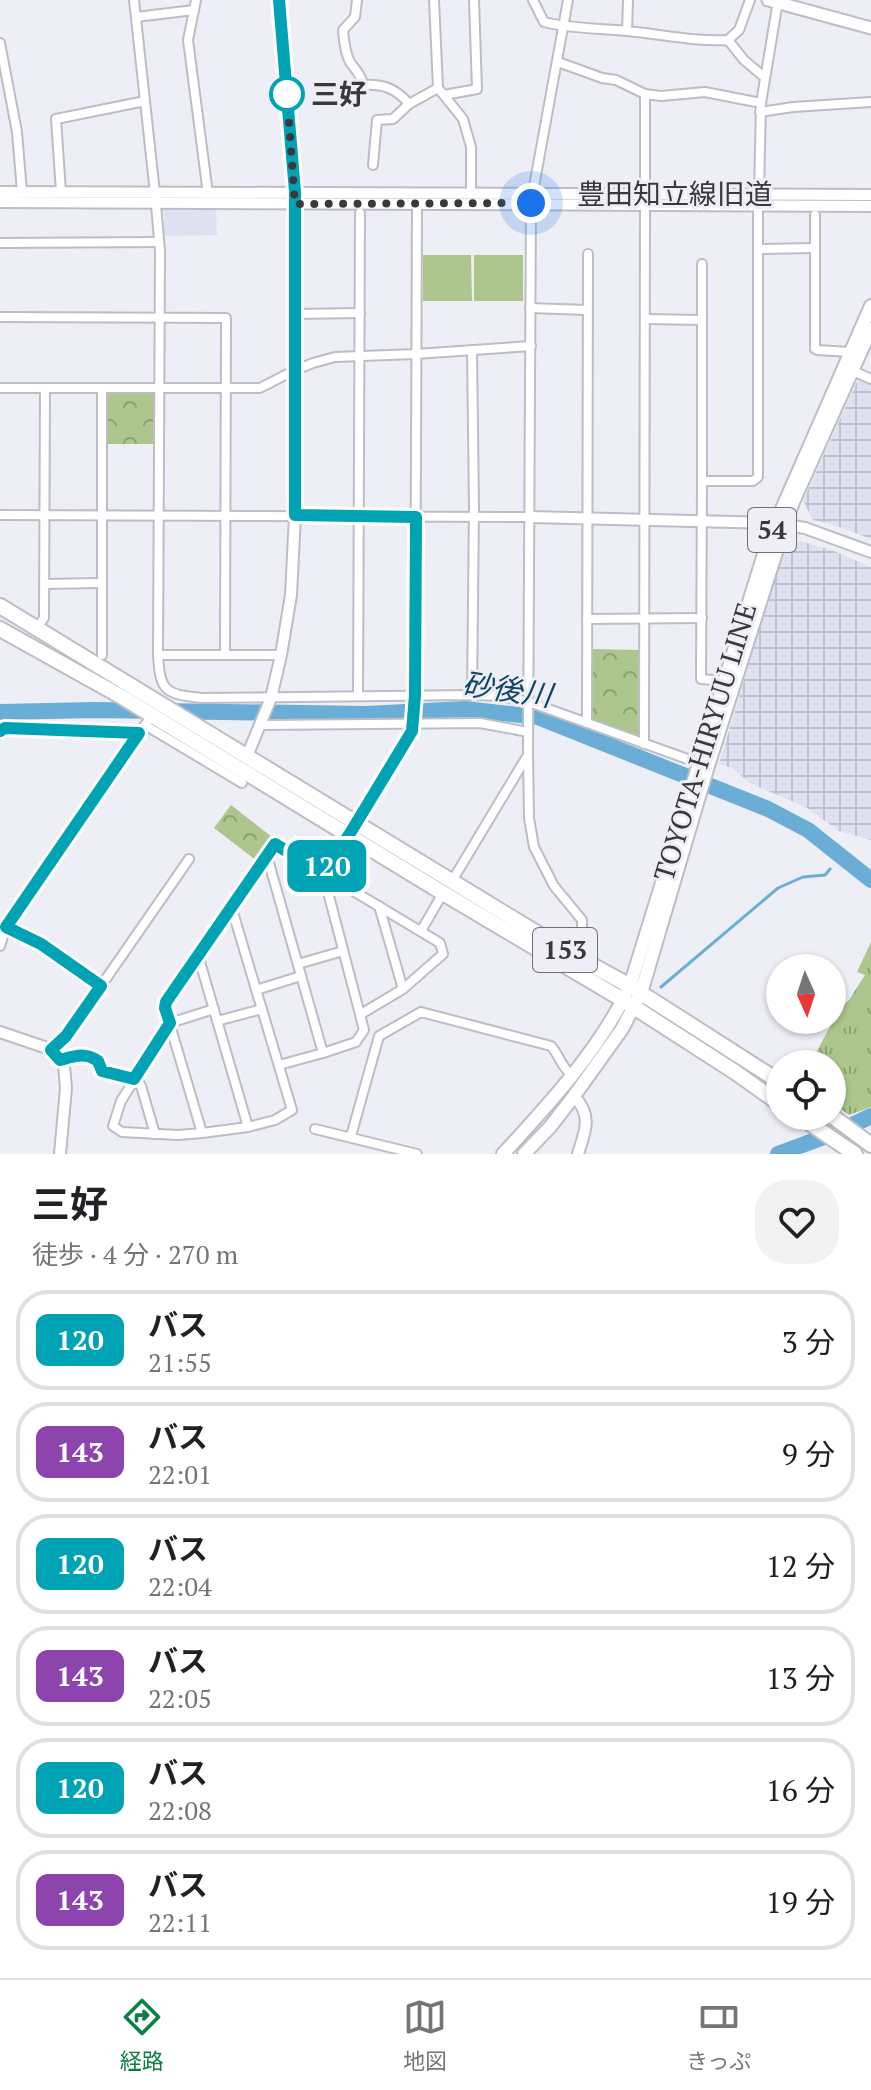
<!DOCTYPE html>
<html lang="ja">
<meta charset="utf-8">
<style>
body{margin:0;font-family:"PT Serif","Noto Sans JP",serif;background:#f2f2f2;color:#202124;height:100vh;display:flex;flex-direction:column;font-size:30px;white-space:nowrap}
*{box-sizing:border-box;margin:0}
p{font-size:26px;color:#757577}
.icon{flex:none;width:44px;height:44px;fill:none;stroke:currentColor;stroke-width:2;stroke-linecap:round;stroke-linejoin:round}
.map{position:relative;height:1154px;overflow:hidden}
.details{display:flex;flex-direction:column;background:#fff;flex:1}
.details>*{flex:none}
.badge{padding:0 16px;border-radius:12px;font-size:28px;line-height:52px}
.needle{width:52px;rotate:177deg}
.fabs{position:absolute;left:766px;top:954px;display:grid;gap:16px}
.fabs a{display:grid;place-items:center;width:80px;height:80px;border-radius:50%;background:#fff;box-shadow:0 2px 6px #0004;font-size:40px}
.you{position:absolute;width:40px;height:40px;margin:-20px;border:6px solid #fff;border-radius:50%;background:#1a73e8;box-shadow:0 0 0 12px #1a73e833}
.map>.badge{position:absolute;translate:-50% -50%;box-shadow:0 0 0 4px #fff}
.round{display:grid;place-items:center;flex:none;width:84px;height:84px;border-radius:32px;background:#f2f2f2}
.overview{display:flex;align-items:center;justify-content:space-between;height:136px;padding:0 32px}
h1{font-size:38px;font-weight:700;line-height:60px}
ul{padding:0;list-style:none}
li{display:flex;align-items:center;gap:24px;height:100px;margin:0 16px 12px;padding:0 16px;border:4px solid #e0e0e0;border-radius:32px}
li div{flex:1}
li b{display:block;font-size:30px}
li em{font-style:normal}
li .badge{min-width:88px;font-weight:700;text-align:center}
.menu{display:flex;justify-content:space-around;align-items:center;height:112px;border-top:2px solid #e0e0e0;background:#fff;font-size:22px;color:#757577}
.menu a{display:grid;justify-items:center;gap:4px}
.menu .selected{color:#0b8043}
.map>svg:first-child{display:block}
.built{fill:#e0e1f0}
.industrial{fill:url(#industrial-grid)}
.grass{fill:url(#grass-tufts)}
.park{fill:url(#park-crowns)}
.pitch{fill:#acc68d}
.lines{fill:none;stroke-linecap:round;stroke-linejoin:round}
.stream{stroke:#6aadd6;stroke-width:3}
.river{stroke:#6aadd6;stroke-width:16}
.minor-casing{stroke:#bdbec5;stroke-width:12}
.tertiary-casing{stroke:#bdbec5;stroke-width:14}
.secondary-casing{stroke:#bdbec5;stroke-width:15}
.primary-casing{stroke:#bdbec5;stroke-width:16}
.trunk-casing{stroke:#bdbec5;stroke-width:18}
.minor{stroke:#fff;stroke-width:8}
.tertiary{stroke:#fff;stroke-width:10}
.secondary{stroke:#fff;stroke-width:11}
.primary{stroke:#fff;stroke-width:12}
.trunk{stroke:#fff;stroke-width:14}
.line-casing{stroke:#fff;stroke-width:18}
.line{stroke:#00a3b4;stroke-width:12}
.walk{stroke:#39393d;stroke-width:8;stroke-dasharray:0 14.4}
.stop-dot{fill:#fff;stroke:#00a3b4;stroke-width:4}
.labels{text-anchor:middle;stroke-width:6;stroke-linejoin:round;paint-order:stroke}
.shield{fill:#eeeef6;stroke:#6f6f74;stroke-width:2}
.shield-label{font-size:26px;font-weight:bold;fill:#39393d}
.stop-label{font-size:28px;font-weight:bold;fill:#39393d;stroke:#eeeef6;text-anchor:start}
.street-label{font-size:28px;fill:#39393d;stroke:#eeeef6}
.water-label{font-size:30px;font-style:italic;fill:#0f4562;stroke:#eeeef6}
</style>
<div class="map">
<svg width="871" height="1154" viewBox="0 0 871 1154">
<defs>
<pattern id="industrial-grid" width="8" height="8" patternUnits="userSpaceOnUse" patternTransform="scale(2)"><rect width="8" height="8" fill="#e0e1f0"/><path d="M0 4h8M4 0v8" fill="none" stroke="#c1c2cf"/></pattern>
<pattern id="grass-tufts" width="24" height="20" patternUnits="userSpaceOnUse" patternTransform="scale(2)"><rect width="24" height="20" fill="#acc68d"/><path d="M3 7l-1-3M5 7V3M7 7l1-3M15 17l-1-3M17 17v-4M19 17l1-3" fill="none" stroke="#8da274"/></pattern>
<pattern id="park-crowns" width="20" height="18" patternUnits="userSpaceOnUse" patternTransform="scale(2)"><rect width="20" height="18" fill="#acc68d"/><path d="M2 6a3 3 0 1 1 6 0M12 15a3 3 0 1 1 6 0" fill="none" stroke="#8da274"/></pattern>
</defs>
<rect width="100%" height="100%" fill="#eeeef6"/>
<path class="built" d="M 164,209 L 216,210 L 217,235 L 164,236 Z"/>
<g class="industrial">
<path d="M 860,375 L 871,381 L 871,539 L 831,524 L 813,520 L 803,501 Z"/>
<path d="M 800,541 L 834,551 L 871,567 L 871,840 L 839,831 L 807,808 L 750,783 L 732,768 L 719,764 L 783,550 Z"/>
</g>
<path class="grass" d="M 871,942 L 871,1107 L 849,1115 L 832,1103 L 832,1064 L 810,1064 L 840,1008 L 849,1000 L 865,975 L 857,972 Z"/>
<g class="park">
<rect x="107" y="393" width="49" height="51"/>
<path d="M 592,649 L 639,650 L 640,738 L 591,719 Z"/>
<path d="M 231,805 L 272,837 L 257,861 L 214,828 Z"/>
</g>
<g class="pitch">
<path d="M 423,255 L 471,255 L 472,301 L 423,301 Z"/>
<rect x="474" y="255" width="49" height="46"/>
</g>
<g class="lines">
<path class="stream" d="M 661,987 L 778,888 L 803,877 L 825,875 L 830,869"/>
<g class="river">
<path d="M 0,712 L 95,710 L 366,714 L 465,709 L 538,717 L 768,809 L 808,830 L 871,880"/>
<path d="M 778,1154 L 840,1131 L 871,1116"/>
</g>
<g class="minor-casing">
<g id="minor">
<path d="M 134,0 L 155,193 L 160,251 L 158,654 C 160,692 165,694 202,698 L 472,695 L 500,696 L 529,702 L 704,765"/>
<path d="M 196,0 L 188,40 L 208,194"/>
<path d="M 357,0 L 355,17 L 343,30 C 344,41 345,53 350,62 C 356,71 361,74 363,85 C 383,84 396,88 409,104 L 438,88"/>
<path d="M 434,0 L 438,88 L 463,119 L 471,147 L 471,193"/>
<path d="M 533,0 L 544,22 C 572,29 599,28 627,31 C 661,34 694,42 728,40 L 744,60 L 764,77"/>
<path d="M 568,0 L 531,203 L 528,755 L 529,818 L 534,847 L 554,886 L 582,920 L 582,929 L 568,952"/>
<path d="M 136,17 L 194,10"/>
<path d="M 627,31 L 628,0"/>
<path d="M 728,40 L 739,30 L 750,0"/>
<path d="M 0,43 L 17,132 L 22,192"/>
<path d="M 558,62 L 602,78 L 616,80 L 645,94"/>
<path d="M 444,95 L 477,89 L 474,0"/>
<path d="M 760,112 L 793,107 L 871,102"/>
<path d="M 373,165 L 377,120 L 393,119 L 409,104"/>
<path d="M 61,192 L 56,119 L 145,101"/>
<path d="M 645,194 L 645,94 L 661,96 L 705,92 L 761,103"/>
<path d="M 759,195 L 761,103 L 778,1"/>
<path d="M 815,215 L 815,349 L 817,350 L 850,352"/>
<path d="M 0,243 L 159,242"/>
<path d="M 759,249 L 815,248"/>
<path d="M 530,308 L 587,310"/>
<path d="M 294,314 L 360,313"/>
<path d="M 0,317 L 226,318 L 225,655"/>
<path d="M 646,319 L 702,320 L 702,481"/>
<path d="M 702,320 L 702,264"/>
<path d="M 472,350 L 474,508 L 472,695"/>
<path d="M 853,371 L 871,379"/>
<path d="M 0,388 L 260,388 L 293,371 L 313,363 L 335,357 L 416,354 L 531,346"/>
<path d="M 0,515 L 530,517"/>
<path d="M 45,584 L 101,583"/>
<path d="M 587,619 L 702,618"/>
<path d="M 36,629 L 44,618 L 45,388"/>
<path d="M 102,655 L 102,388"/>
<path d="M 158,655 L 281,655"/>
<path d="M 724,681 L 701,679 L 702,481 L 753,481 L 758,477 L 758,205"/>
<path d="M 358,696 L 360,213"/>
<path d="M 587,723 L 588,254"/>
<path d="M 145,725 L 242,783"/>
<path d="M 261,725 L 480,723 L 528,732"/>
<path d="M 0,731 L 5,728 L 139,733"/>
<path d="M 644,744 L 645,204"/>
<path d="M 356,823 L 412,731 L 415,695 L 417,205"/>
<path d="M 267,856 L 323,1053"/>
<path d="M 452,881 L 526,758"/>
<path d="M 379,906 L 403,989"/>
<path d="M 0,925 L 41,944 L 101,986 L 189,859"/>
<path d="M 421,931 L 443,893"/>
<path d="M 0,946 L 6,927 L 152,715"/>
<path d="M 198,955 L 248,1127"/>
<path d="M 298,964 L 343,951"/>
<path d="M 256,990 L 301,976"/>
<path d="M 214,1009 L 170,1023 L 121,1101 L 113,1126 L 122,1132 L 178,1135 L 202,1133 L 248,1127 L 275,1120 L 292,1110 L 232,909"/>
<path d="M 217,1021 L 262,1009"/>
<path d="M 51,1050 L 66,1036 L 101,986"/>
<path d="M 60,1060 C 75,1056 85,1052 98,1061 L 102,1071 L 138,1081 L 141,1086 L 155,1134"/>
<path d="M 279,1065 L 323,1053 L 356,1042 L 364,1030 L 323,873 L 349,835"/>
<path d="M 315,1129 L 417,1154"/>
<path d="M 202,1133 L 165,1008 L 166,1002 L 275,844 L 440,943 L 443,954 L 403,989 L 361,1014"/>
<path d="M 351,1136 L 379,1036 L 421,1012 L 551,1046 C 560,1056 560,1066 573,1076"/>
</g>
</g>
<g class="tertiary-casing">
<g id="tertiary">
<path d="M 0,192 L 871,195"/>
<path d="M 0,202 L 871,206"/>
<path d="M 530,517 L 775,523 L 805,528 L 871,552"/>
<path d="M 247,756 L 271,698 L 281,655 L 291,595 L 295,515 L 293,371 L 295,192 L 279,0"/>
<path d="M 0,1032 L 47,1048 L 56,1054 L 64,1066 L 66,1088 L 60,1154"/>
<path d="M 574,1096 C 593,1116 585,1131 578,1154"/>
</g>
</g>
<g class="secondary-casing">
<path id="secondary" d="M 768,0 L 871,28"/>
</g>
<g class="primary-casing">
<g id="primary">
<path d="M 503,1154 C 551,1102 599,1050 630,986 L 768,541 L 871,306"/>
<path d="M 524,1154 L 550,1127 L 574,1096 L 622,1029 L 641,993 L 708,766 L 785,524 L 793,502 L 871,329"/>
</g>
</g>
<g class="trunk-casing">
<g id="trunk">
<path d="M 0,606 L 568,952 L 630,986 L 780,1082"/>
<path d="M 0,629 L 122,697 L 443,893 L 623,1000 L 735,1072 L 780,1104"/>
<path d="M 799,1116 L 855,1154"/>
<path d="M 832,1116 L 871,1145"/>
</g>
</g>
<use href="#minor" class="minor"/>
<use href="#tertiary" class="tertiary"/>
<use href="#secondary" class="secondary"/>
<use href="#primary" class="primary"/>
<use href="#trunk" class="trunk"/>
</g>
<g class="lines">
<g class="line-casing">
<path id="line" d="M 0,731 L 5,728 L 139,733 L 6,927 L 41,944 L 101,986 L 66,1036 L 51,1050 L 60,1060 C 75,1056 85,1052 98,1061 L 102,1071 L 134,1079 L 170,1023 L 165,1008 L 166,1002 L 275,844 L 323,873 L 349,835 L 412,731 L 415,695 L 416,517 L 295,515 L 295,192 L 279,0"/>
</g>
<use href="#line" class="line"/>
<path class="walk" d="M 287,94 L 295,204 L 531,203"/>
</g>
<circle class="stop-dot" cx="287" cy="94" r="16"/>
<g class="labels">
<g class="shield">
<rect x="748" y="508" width="48" height="44" rx="6"/>
<rect x="533" y="928" width="64" height="44" rx="6"/>
</g>
<g class="shield-label">
<text x="772" y="539">54</text>
<text x="565" y="959">153</text>
</g>
<g class="stop-label">
<text x="311" y="104">三好</text>
</g>
<g class="street-label">
<text x="675" y="204">豊田知立線旧道</text>
<text transform="translate(705 742) rotate(-73)" y="10">TOYOTA-HIRYUU LINE</text>
</g>
<g class="water-label">
<text transform="translate(507 690) rotate(8)" y="10">砂後川</text>
</g>
</g>
</svg>
<div class="fabs">
<a><svg class="needle" viewBox="-14 -14 28 28"><path d="M0-13l5 13h-10z" fill="#e53935"/><path d="M0 13l5-13h-10z" fill="#757577"/></svg></a>
<a><svg class="icon" aria-label="locate" viewBox="0 0 24 24"><circle cx="12" cy="12" r="6"/><path d="M12 2v4M12 18v4M2 12h4M18 12h4"/></svg></a>
</div>
<div class="you" style="left:531px;top:203px"></div>
<b class="badge" style="left:327px;top:866px;background:#00a3b4;color:#fff">120</b>
</div>
<section class="details">
<div class="overview"><div><h1>三好</h1><p>徒歩 · 4 分 · 270 m</p></div><a class="round"><svg class="icon" aria-label="heart" viewBox="0 0 24 24"><path d="M12 20l-8-8c-3-5 5-10 8-4 3-6 11-1 8 4z"/></svg></a></div>
<ul>
<li><span class="badge" style="background:#00a3b4;color:#fff">120</span><div><b>バス</b><p>21:55</p></div><em>3 分</em></li>
<li><span class="badge" style="background:#8e44ad;color:#fff">143</span><div><b>バス</b><p>22:01</p></div><em>9 分</em></li>
<li><span class="badge" style="background:#00a3b4;color:#fff">120</span><div><b>バス</b><p>22:04</p></div><em>12 分</em></li>
<li><span class="badge" style="background:#8e44ad;color:#fff">143</span><div><b>バス</b><p>22:05</p></div><em>13 分</em></li>
<li><span class="badge" style="background:#00a3b4;color:#fff">120</span><div><b>バス</b><p>22:08</p></div><em>16 分</em></li>
<li><span class="badge" style="background:#8e44ad;color:#fff">143</span><div><b>バス</b><p>22:11</p></div><em>19 分</em></li>
</ul>
</section>
<nav class="menu">
<a class="selected"><svg class="icon" aria-label="directions" viewBox="0 0 24 24"><path d="M12 3l9 9-9 9-9-9zM9 14v-3h6M13 9l2 2-2 2"/></svg>経路</a>
<a><svg class="icon" aria-label="map" viewBox="0 0 24 24"><path d="M3 6l6-2 6 2 6-2v14l-6 2-6-2-6 2zM9 4v14M15 6v14"/></svg>地図</a>
<a><svg class="icon" aria-label="tickets" viewBox="0 0 24 24"><path d="M3 7h18v10H3zM15 7v10"/></svg>きっぷ</a>
</nav>
